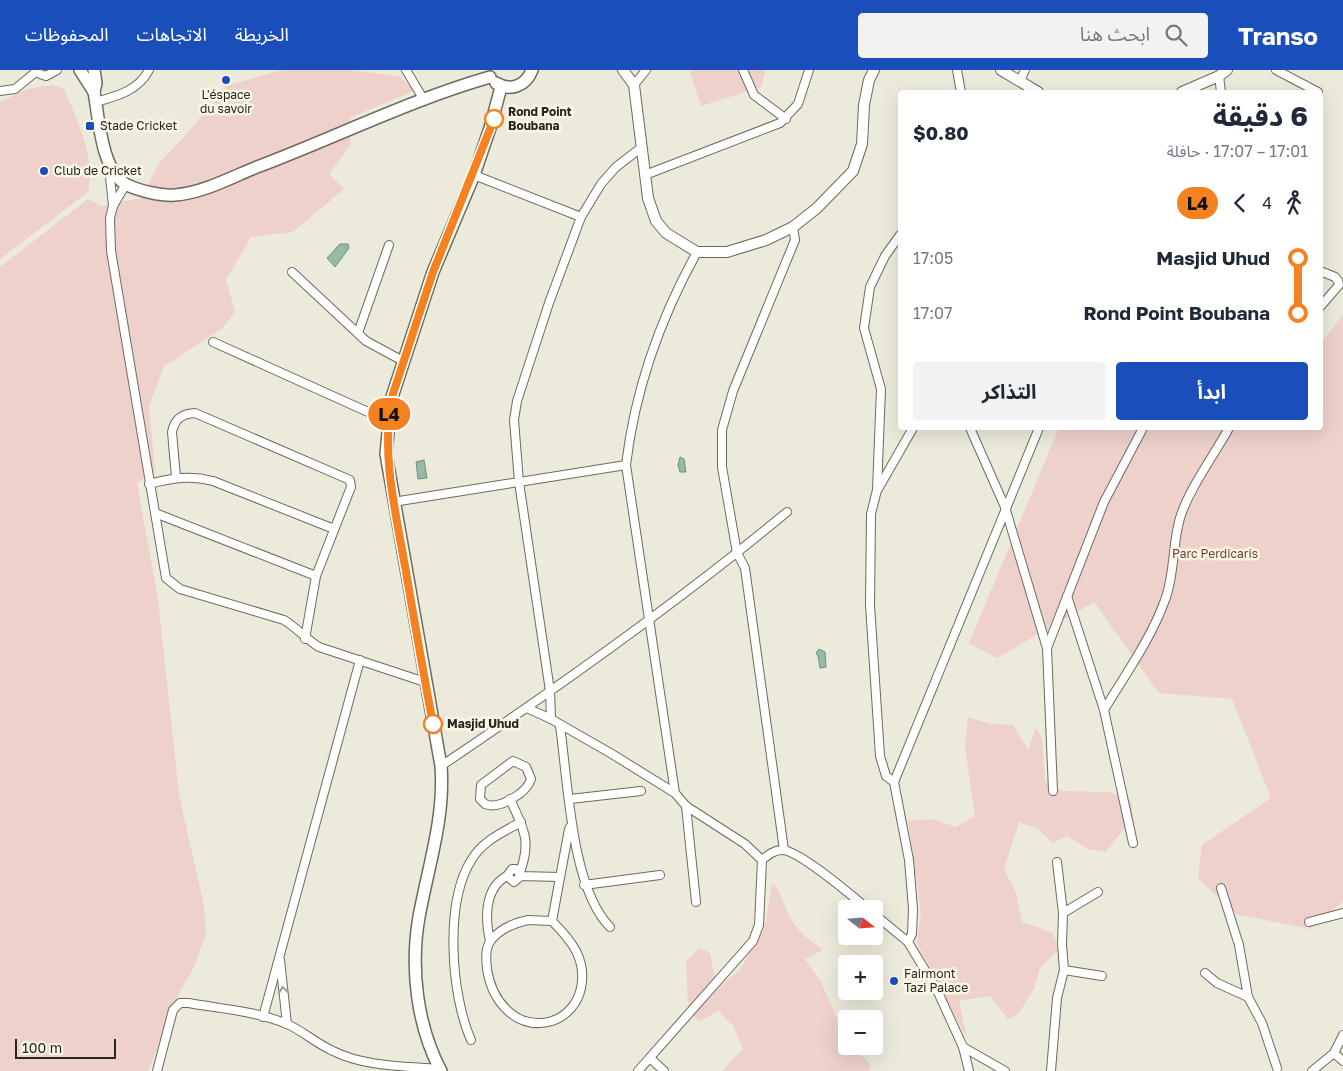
<!DOCTYPE html>
<html lang="ar">
<meta charset="utf-8">
<style>
body{margin:0;font-family:"Golos Text","Noto Sans Arabic",sans-serif;background:#f2f2f3;color:#1f2937;direction:rtl;height:100vh;display:flex;flex-direction:column;font-size:19px;white-space:nowrap}
*{box-sizing:border-box;margin:0}
p{font-size:16px;color:#747a83}
.icon{flex:none;width:28px;height:28px;fill:none;stroke:currentColor;stroke-width:2;stroke-linecap:round;stroke-linejoin:round}
.map{position:relative;flex:1;overflow:hidden;direction:ltr}
.details{position:absolute;left:898px;top:20px;width:425px;height:340px;display:flex;flex-direction:column;background:#fff;border-radius:5px;box-shadow:0 5px 20px #0002;direction:rtl}
.details>*{flex:none}
.badge{padding:0 10px;border-radius:16px;font-size:18px;line-height:32px}
.needle{width:32px;rotate:107deg}
.controls{position:absolute;left:838px;top:830px;display:grid;gap:10px}
.controls a{display:grid;place-items:center;width:45px;height:45px;border-radius:5px;background:#fff;box-shadow:0 5px 20px #0002;font-size:25px}
.scale{position:absolute;left:15px;bottom:12px;width:101px;box-sizing:border-box;padding-left:5px;border:2px solid #262520;border-top:0;font-size:14px;line-height:18px;white-space:nowrap;color:#262520;-webkit-text-stroke:4px #faf7e7;paint-order:stroke}
.map>.badge{position:absolute;translate:-50% -50%;box-shadow:0 0 0 2px #fff}
.legs{display:flex;align-items:center;gap:8px;height:55px;padding:0 15px;font-size:16px}
.legs p{margin-inline-start:auto}
.headline{display:flex;align-items:center;justify-content:space-between;height:85px;padding:0 15px}
h1{font-size:28px;font-weight:700;line-height:38px}
.cta{display:flex;gap:10px;margin-top:auto;padding:10px 15px}
.cta a{flex:1;height:58px;border-radius:5px;background:#1a4ebb;color:#fff;font-size:20px;font-weight:700;line-height:58px;text-align:center}
.cta a+a{background:#f2f2f3;color:#1f2937}
ul{padding:0 15px;list-style:none}
li{display:flex;align-items:center;gap:18px;height:55px;font-size:19px}
li i{display:grid;place-items:center;width:8px;height:100%;margin:0 6px;background:currentColor}
li i::after{content:'';width:12px;height:12px;margin:-6px;border:4px solid;border-radius:50%;background:#fff}
li p{margin-inline-start:auto}
li:first-child i{background:linear-gradient(#0000 50%,currentColor 0)}
li:last-child i{background:linear-gradient(currentColor 50%,#0000 0)}
header{display:flex;align-items:center;gap:30px;box-sizing:border-box;height:70px;padding:0 25px;background:#1a4ebb;color:#fff}
header strong{font-size:24px}
nav{display:flex;gap:28px;margin-inline-start:auto;font-size:18px}
.search{width:350px;height:45px;background:#f2f2f3;display:flex;align-items:center;gap:12px;box-sizing:border-box;padding:0 18px;border-radius:5px;color:#747a83;font-size:19px}
.map>svg:first-child{display:block}
.green{fill:#edd1ca}
.water{fill:#94baa8;stroke:#738d7f}
.lines{fill:none;stroke-linecap:round;stroke-linejoin:round}
.minor-casing{stroke:#6d6b5d;stroke-width:10}
.tertiary-casing{stroke:#6d6b5d;stroke-width:12}
.secondary-casing{stroke:#6d6b5d;stroke-width:14}
.minor{stroke:#fff;stroke-width:8}
.tertiary{stroke:#fff;stroke-width:10}
.secondary{stroke:#fff;stroke-width:11}
.oneway{stroke:#9d9d9b}
.line-1-casing{stroke:#fff;stroke-width:11}
.line-1{stroke:#f58220;stroke-width:8}
.poi-dot{fill:#1a4ebb;stroke:#faf7e7;stroke-width:2}
.stop-1-dot{fill:#fff;stroke:#f58220;stroke-width:2.5}
.labels{text-anchor:middle;stroke-width:5;stroke-linejoin:round;paint-order:stroke}
.poi-label{font-size:12px;fill:#262520;stroke:#faf7e7;text-anchor:start}
.stop-label{font-size:12px;font-weight:bold;fill:#262520;stroke:#faf7e7;text-anchor:start}
.park-label{font-size:12px;fill:#733d31;stroke:#faf7e7}
</style>
<header>
<strong>Transo</strong>
<div class="search"><svg class="icon" aria-label="search" viewBox="0 0 24 24"><circle cx="10" cy="10" r="6"/><path d="M15 15l6 6"/></svg>ابحث هنا</div>
<nav><a>الخريطة</a><a>الاتجاهات</a><a>المحفوظات</a></nav>
</header>
<div class="map">
<svg width="1343" height="1001" viewBox="0 0 1343 1001">
<rect width="100%" height="100%" fill="#eceada"/>
<g class="green">
<path d="M 282,0 L 354,0 L 401,7 L 414,21 L 349,48 L 351,75 L 329,104 L 344,119 L 293,162 L 251,167 L 226,210 L 235,241 L 223,258 L 164,296 L 149,336 L 155,402 L 137,413 L 158,529 L 179,725 L 204,836 L 206,864 L 193,899 L 180,921 L 148,1001 L 0,1001 L 0,197 L 88,129 L 102,136 L 141,128 L 159,93 L 188,63 L 226,16 Z"/>
<path d="M 689,0 L 766,0 L 761,17 L 701,36 Z"/>
<path d="M 53,15 L 64,19 C 77,50 96,87 88,122 L 0,189 L 0,32 L 27,19 Z"/>
<path d="M 1343,245 L 1343,832 L 1310,859 L 1236,844 L 1198,808 L 1202,775 L 1271,728 L 1232,629 L 1159,623 L 1094,532 L 997,588 L 969,573 L 1059,358 L 1320,358 L 1320,274 Z"/>
<path d="M 968,647 L 990,654 L 1013,655 L 1028,680 L 1036,658 L 1042,669 L 1045,712 L 1062,721 L 1109,722 L 1131,731 L 1133,748 L 1105,782 L 1088,779 L 1067,766 L 1053,773 L 1037,758 L 1019,752 L 1004,799 L 1016,823 L 1022,852 L 1053,863 L 1058,880 L 1040,898 L 1034,919 L 1019,943 L 1008,949 L 990,926 L 959,931 L 967,969 L 917,873 L 921,843 L 908,751 L 932,749 L 956,757 L 975,746 L 965,678 Z"/>
<path d="M 772,813 C 783,823 783,835 790,847 C 798,862 809,870 823,880 L 805,889 L 821,912 L 846,969 L 846,976 L 850,976 L 871,994 L 869,1001 L 722,1001 L 743,979 L 733,955 L 718,941 L 698,952 L 688,936 L 686,891 L 700,878 L 710,883 L 717,919 L 740,900 L 766,852 Z"/>
</g>
<g class="water">
<path d="M 340,174 L 348,174 L 349,178 L 335,197 L 327,188 Z"/>
<path d="M 680,387 L 684,389 L 686,402 L 680,402 L 678,395 Z"/>
<path d="M 424,390 L 427,408 L 418,409 L 416,392 Z"/>
<path d="M 819,579 L 825,582 L 826,597 L 820,598 L 818,586 L 816,583 Z"/>
</g>
<g class="lines">
<g class="minor-casing">
<g id="minor">
<path d="M 37,0 L 40,4 L 46,6 L 57,0"/>
<path d="M 406,0 L 424,30"/>
<path d="M 743,0 L 754,25 L 786,49"/>
<path d="M 957,0 L 961,22"/>
<path d="M 1276,0 L 1318,22"/>
<path d="M 1219,6 L 1221,22"/>
<path d="M 1020,11 L 1025,0"/>
<path d="M 634,15 L 646,0"/>
<path d="M 0,21 L 15,19 L 37,1"/>
<path d="M 96,32 C 117,26 138,21 149,0"/>
<path d="M 109,97 L 113,136"/>
<path d="M 474,105 L 581,147"/>
<path d="M 645,105 L 780,53 L 798,34 L 809,0"/>
<path d="M 126,114 L 113,136 L 110,148 L 111,181 L 166,508 L 180,519 L 284,550 C 297,558 306,569 319,577 L 425,612"/>
<path d="M 1320,201 L 1335,207 L 1338,211"/>
<path d="M 292,202 L 366,271 L 403,291"/>
<path d="M 1320,237 L 1339,215 L 1338,211"/>
<path d="M 358,263 L 389,175"/>
<path d="M 213,272 L 388,351"/>
<path d="M 970,358 L 1005,437 L 1047,578 L 1053,721"/>
<path d="M 176,407 L 172,362 C 175,348 182,344 195,343 L 350,410 L 351,417 L 316,506 L 305,569"/>
<path d="M 149,414 C 172,408 190,405 213,411 L 334,459"/>
<path d="M 878,419 L 913,358"/>
<path d="M 393,432 L 626,395"/>
<path d="M 155,443 L 316,506"/>
<path d="M 1067,526 L 1104,640 L 1133,773"/>
<path d="M 1047,578 L 1104,432 L 1143,358"/>
<path d="M 527,638 L 551,649 L 612,684 L 675,723 L 686,736 L 745,774 L 762,790 L 759,855 L 753,871 L 638,1001"/>
<path d="M 1104,640 C 1125,605 1151,569 1165,530 C 1175,504 1172,475 1180,448 C 1189,419 1214,385 1229,358"/>
<path d="M 551,649 L 550,621 L 519,412 L 514,350 L 517,331 L 549,233 L 581,147 L 601,114 L 616,97 L 642,77"/>
<path d="M 560,656 C 568,711 571,818 610,857"/>
<path d="M 513,691 L 526,697 L 531,709 C 527,723 499,740 485,734 L 480,729 L 481,715 Z"/>
<path d="M 441,696 C 560,616 677,533 787,442"/>
<path d="M 894,712 L 886,706 L 880,686 L 870,535 L 871,444 L 877,420 L 881,319 L 864,258 L 870,217 L 885,186 L 900,165"/>
<path d="M 675,723 L 626,395 C 635,319 660,249 697,182"/>
<path d="M 510,729 C 523,758 532,770 520,802"/>
<path d="M 570,729 L 641,721"/>
<path d="M 686,736 L 696,832"/>
<path d="M 784,780 L 745,498 L 737,483 L 722,397 L 722,360 L 733,321 L 795,170 L 793,157"/>
<path d="M 762,790 C 768,785 774,780 782,780 C 799,780 852,826 868,839"/>
<path d="M 521,806 L 516,799 L 512,799 L 507,806 L 514,812 L 521,806 L 559,807"/>
<path d="M 584,815 L 660,805"/>
<path d="M 1221,818 L 1239,875 L 1248,927 L 1262,953 L 1277,998"/>
<path d="M 1063,843 L 1098,822"/>
<path d="M 874,844 L 908,872 L 937,920 L 963,977 L 1005,1001"/>
<path d="M 528,850 L 552,851 C 571,870 587,889 581,918 C 578,933 567,946 552,951 C 517,961 492,932 487,899 C 486,889 485,878 491,870 C 501,858 514,853 528,850 Z"/>
<path d="M 552,851 L 569,759 L 572,754"/>
<path d="M 1309,852 L 1343,843"/>
<path d="M 490,871 C 485,849 484,818 507,806"/>
<path d="M 908,872 L 912,864 L 913,839 L 909,790 L 894,712 L 1039,358"/>
<path d="M 280,890 L 287,954"/>
<path d="M 1064,900 L 1102,906"/>
<path d="M 1205,903 L 1217,913 L 1248,927"/>
<path d="M 263,947 L 360,590"/>
<path d="M 471,970 C 451,925 444,832 472,789 C 483,771 503,762 521,752"/>
<path d="M 963,977 L 969,1001"/>
<path d="M 1334,983 L 1343,991"/>
<path d="M 650,988 L 664,1001"/>
<path d="M 157,1001 L 173,940 L 180,933 L 189,933 C 221,939 256,941 287,954 C 303,961 317,974 333,981 C 365,997 405,996 439,999"/>
<path d="M 1051,1001 L 1057,928 L 1064,900 L 1062,874 L 1063,843 L 1057,792"/>
<path d="M 1312,1001 L 1334,983 L 1343,965"/>
</g>
</g>
<g class="tertiary-casing">
<g id="tertiary">
<path d="M 623,0 L 634,15 L 648,128 L 656,151 L 666,163 L 697,182 L 727,182 L 766,170 L 793,157 L 817,138 L 853,101 L 862,74 L 864,35 L 869,10 L 874,0"/>
<path d="M 1001,0 L 1038,22"/>
<path d="M 1182,22 L 1219,6 L 1227,0"/>
</g>
</g>
<g class="secondary-casing">
<g id="secondary">
<path d="M 80,0 L 94,22"/>
<path d="M 94,0 L 96,13 L 94,22 C 99,48 101,101 127,115 C 140,121 161,126 175,125 C 203,123 232,107 257,97 C 334,68 410,30 490,7"/>
<path d="M 496,13 C 510,22 526,16 532,0"/>
<path d="M 441,1001 C 417,956 410,898 419,847 C 428,797 445,748 441,696 L 386,384 L 391,330 L 433,202 L 474,105 L 490,58 L 501,17"/>
</g>
</g>
<use href="#minor" class="minor"/>
<use href="#tertiary" class="tertiary"/>
<use href="#secondary" class="secondary"/>
</g>
<defs><path id="oneway-chevron" d="M-2-3.5L2.5 0L-2 3.5" fill="none" stroke-width="1.6" stroke-linecap="round" stroke-linejoin="round" transform="scale(1.25)"/></defs>
<use class="oneway" href="#oneway-chevron" transform="translate(283 920) rotate(-97)"/>
<g class="lines">
<g class="line-1-casing">
<path id="line-1" d="M 433,654 C 423,601 414,549 405,496 C 395,439 382,388 391,330 L 433,202 L 494,49"/>
</g>
<use href="#line-1" class="line-1"/>
</g>
<g class="poi-dot">
<circle cx="226" cy="10" r="5"/>
<rect x="85" y="51" width="10" height="10" rx="2.5"/>
<circle cx="44" cy="101" r="5"/>
<circle cx="894" cy="911" r="5"/>
</g>
<g class="stop-1-dot">
<circle cx="494" cy="49" r="9"/>
<circle cx="433" cy="654" r="9"/>
</g>
<g class="labels">
<g class="poi-label">
<text x="226" y="29" text-anchor="middle">L'éspace<tspan x="226" dy="14">du savoir</tspan></text>
<text x="100" y="60">Stade Cricket</text>
<text x="54" y="105">Club de Cricket</text>
<text x="904" y="908">Fairmont<tspan x="904" dy="14">Tazi Palace</tspan></text>
</g>
<g class="stop-label">
<text x="508" y="46">Rond Point<tspan x="508" dy="14">Boubana</tspan></text>
<text x="447" y="658">Masjid Uhud</text>
</g>
<g class="park-label">
<text x="1215" y="488">Parc Perdicaris</text>
</g>
</g>
</svg>
<div class="controls">
<a><svg class="needle" viewBox="-14 -14 28 28"><path d="M0-13l5 13h-10z" fill="#e53935"/><path d="M0 13l5-13h-10z" fill="#747a83"/></svg></a>
<a>+</a>
<a>−</a>
</div>
<div class="scale">100 m</div>
<b class="badge" style="left:389px;top:344px;background:#f58220;color:#111">L4</b>
<section class="details">
<div class="headline"><div><h1>6 دقيقة</h1><p>17:01 – 17:07 · حافلة</p></div><b>$0.80</b></div>
<div class="legs"><svg class="icon" aria-label="walk" viewBox="0 0 24 24"><circle cx="13" cy="4" r="2"/><path d="M13 8l-2 6 4 7M11 14l-3 7M7 12l3-4h3l4 4"/></svg>4<svg class="icon" aria-label="back" viewBox="0 0 24 24"><path d="M15 5l-7 7 7 7"/></svg><b class="badge" style="background:#f58220;color:#111">L4</b></div>
<ul>
<li><i style="color:#f58220"></i><b>Masjid Uhud</b><p>17:05</p></li>
<li><i style="color:#f58220"></i><b>Rond Point Boubana</b><p>17:07</p></li>
</ul>
<div class="cta"><a>ابدأ</a><a>التذاكر</a></div>
</section>
</div>
